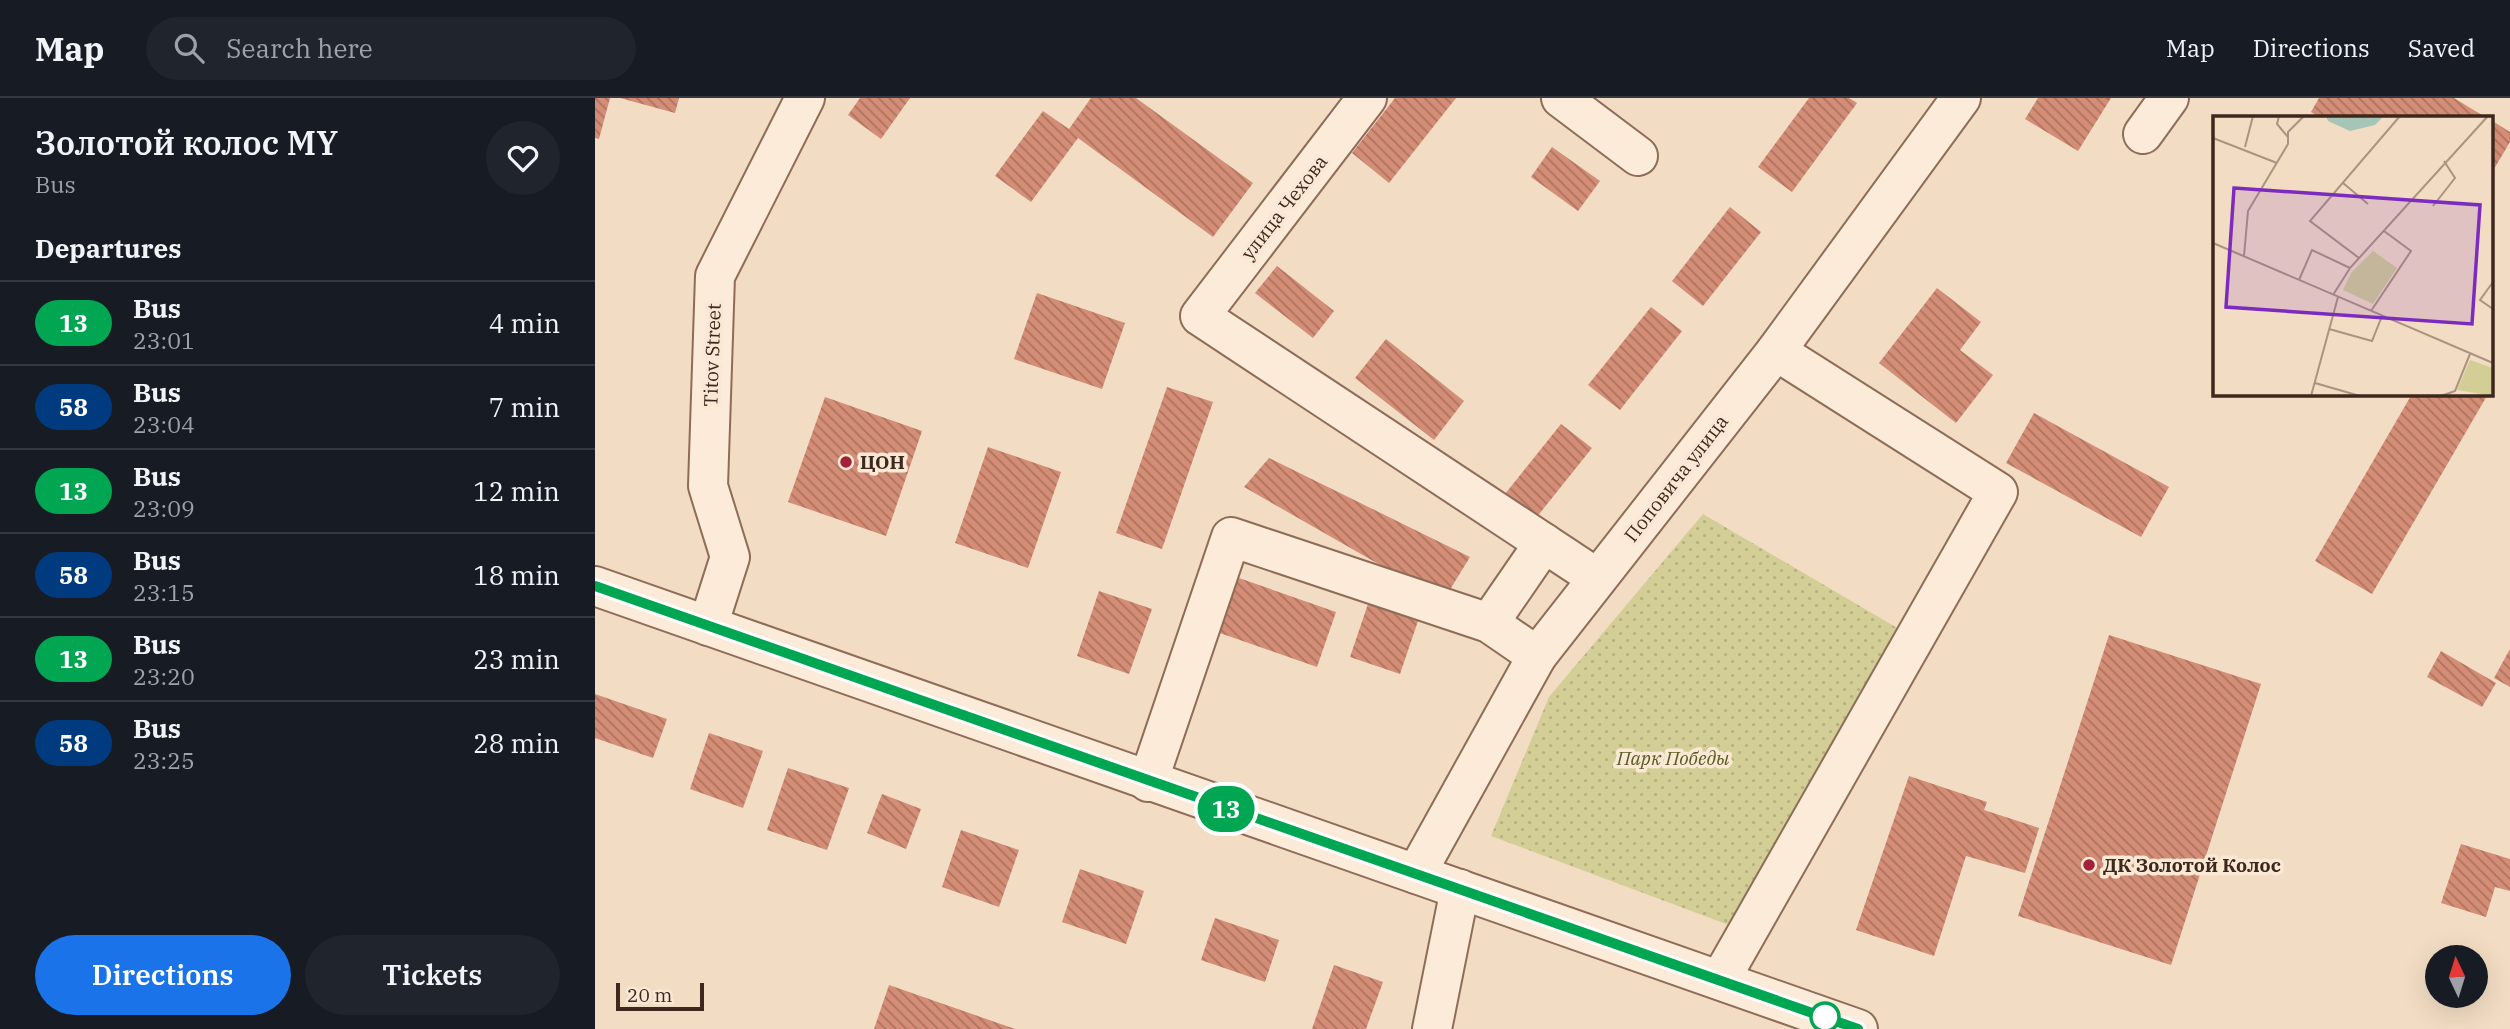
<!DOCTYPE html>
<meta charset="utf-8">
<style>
body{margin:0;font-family:"IBM Plex Serif",serif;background:#20242c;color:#f1f3f6;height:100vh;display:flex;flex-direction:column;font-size:26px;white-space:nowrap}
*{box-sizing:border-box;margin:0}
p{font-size:23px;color:#9ea1a6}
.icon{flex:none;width:38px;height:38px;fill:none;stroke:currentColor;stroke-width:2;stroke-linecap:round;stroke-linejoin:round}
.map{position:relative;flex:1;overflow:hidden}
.sheet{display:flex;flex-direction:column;background:#171b24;width:595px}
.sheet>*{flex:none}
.badge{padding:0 14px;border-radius:23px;font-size:24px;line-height:46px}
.needle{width:46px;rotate:356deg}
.tools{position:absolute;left:1830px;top:847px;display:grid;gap:14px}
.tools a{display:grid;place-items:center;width:63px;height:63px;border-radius:50%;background:#171b24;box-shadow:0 7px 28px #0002;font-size:35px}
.scale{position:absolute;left:21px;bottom:18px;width:88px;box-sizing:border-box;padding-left:7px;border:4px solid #3e271d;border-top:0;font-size:19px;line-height:24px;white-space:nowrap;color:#3e271d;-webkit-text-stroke:5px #f9e8d4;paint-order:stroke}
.map>.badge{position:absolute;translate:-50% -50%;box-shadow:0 0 0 4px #fff}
h2{padding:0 35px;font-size:26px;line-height:63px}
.round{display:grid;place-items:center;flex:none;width:74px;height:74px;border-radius:37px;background:#20242c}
.overview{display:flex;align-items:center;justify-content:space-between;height:119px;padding:0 35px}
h1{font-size:33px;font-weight:600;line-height:52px}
.action{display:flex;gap:14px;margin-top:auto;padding:14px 35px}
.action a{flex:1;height:80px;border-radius:42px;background:#1a73e8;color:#fff;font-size:28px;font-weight:600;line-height:80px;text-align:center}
.action a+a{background:#20242c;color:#f1f3f6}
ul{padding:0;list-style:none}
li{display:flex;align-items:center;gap:21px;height:84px;padding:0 35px;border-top:2px solid #363941}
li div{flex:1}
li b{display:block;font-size:26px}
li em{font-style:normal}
li .badge{min-width:77px;font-weight:700;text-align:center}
header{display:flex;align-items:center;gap:42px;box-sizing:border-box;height:98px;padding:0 35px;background:#171b24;border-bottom:2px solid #363941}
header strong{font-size:33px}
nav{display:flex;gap:38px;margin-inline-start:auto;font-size:24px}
.search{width:490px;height:63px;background:#20242c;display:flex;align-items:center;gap:18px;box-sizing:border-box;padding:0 24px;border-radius:38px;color:#9ea1a6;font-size:26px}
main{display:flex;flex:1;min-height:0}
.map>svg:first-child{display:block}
.green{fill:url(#green-dots)}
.building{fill:url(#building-back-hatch)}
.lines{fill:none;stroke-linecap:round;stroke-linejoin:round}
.minor-casing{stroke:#8f6c58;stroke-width:42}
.minor{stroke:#fcebd8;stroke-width:38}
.line-casing{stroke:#fff;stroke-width:16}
.line{stroke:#00a651;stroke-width:10}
.poi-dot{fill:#a42239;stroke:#f9e8d4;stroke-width:2.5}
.stop-dot{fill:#fff;stroke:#00a651;stroke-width:3.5}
.labels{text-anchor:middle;stroke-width:7;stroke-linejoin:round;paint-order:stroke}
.street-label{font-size:19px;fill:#3e271d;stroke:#f9e8d4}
.poi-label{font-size:19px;font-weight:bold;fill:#3e271d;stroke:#f9e8d4;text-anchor:start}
.park-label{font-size:19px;font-style:italic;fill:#585c22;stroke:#f9e8d4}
.inset-road{fill:none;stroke:#aa9481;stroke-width:2}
.view{fill:#7b2cbf;fill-opacity:0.15;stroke:#7b2cbf;stroke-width:3.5}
.inset-edge{fill:none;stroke:#3e271d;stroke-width:3.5}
</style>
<header>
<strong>Map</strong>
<div class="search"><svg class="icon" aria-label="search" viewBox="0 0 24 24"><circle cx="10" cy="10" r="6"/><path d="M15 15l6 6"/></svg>Search here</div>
<nav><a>Map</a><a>Directions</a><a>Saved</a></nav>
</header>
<main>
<section class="sheet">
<div class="overview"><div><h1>Золотой колос МҮ</h1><p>Bus</p></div><a class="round"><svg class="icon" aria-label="heart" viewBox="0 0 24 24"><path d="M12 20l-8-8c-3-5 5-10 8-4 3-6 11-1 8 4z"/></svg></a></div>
<h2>Departures</h2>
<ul>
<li><span class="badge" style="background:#00a651;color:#fff">13</span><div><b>Bus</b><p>23:01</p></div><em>4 min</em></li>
<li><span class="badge" style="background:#003b80;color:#fff">58</span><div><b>Bus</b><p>23:04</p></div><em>7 min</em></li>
<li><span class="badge" style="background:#00a651;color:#fff">13</span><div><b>Bus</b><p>23:09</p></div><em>12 min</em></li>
<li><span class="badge" style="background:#003b80;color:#fff">58</span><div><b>Bus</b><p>23:15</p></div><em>18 min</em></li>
<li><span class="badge" style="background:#00a651;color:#fff">13</span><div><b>Bus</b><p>23:20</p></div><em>23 min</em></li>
<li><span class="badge" style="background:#003b80;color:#fff">58</span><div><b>Bus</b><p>23:25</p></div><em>28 min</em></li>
</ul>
<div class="action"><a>Directions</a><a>Tickets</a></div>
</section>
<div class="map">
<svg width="1915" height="931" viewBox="0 0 1915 931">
<defs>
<pattern id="green-dots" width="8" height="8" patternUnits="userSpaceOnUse" patternTransform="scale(1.75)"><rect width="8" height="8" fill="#d2ce96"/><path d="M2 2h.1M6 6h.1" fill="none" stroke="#b5b181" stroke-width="1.8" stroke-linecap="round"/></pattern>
<pattern id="building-back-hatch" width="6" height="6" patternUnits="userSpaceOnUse" patternTransform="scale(1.75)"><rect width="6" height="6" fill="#d48d76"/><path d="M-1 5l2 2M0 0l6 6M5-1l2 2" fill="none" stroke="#ad7360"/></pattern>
</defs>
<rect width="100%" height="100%" fill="#f2dcc3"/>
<path class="green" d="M 1108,416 L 1304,531 L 1139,829 L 896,738 L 954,599 Z"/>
<g class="building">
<path d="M 0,0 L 15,0 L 4,41 L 0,40 Z"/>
<path d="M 25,0 L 84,0 L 80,15 Z"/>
<path d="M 265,0 L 315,0 L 286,41 L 253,17 Z"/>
<path d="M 496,0 L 541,0 L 658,85 L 618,139 L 483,40 L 436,104 L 400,78 L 448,13 L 474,31 Z"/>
<path d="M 800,0 L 861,0 L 794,85 L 757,55 Z"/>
<path d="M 1214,0 L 1254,0 L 1262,5 L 1197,94 L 1163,69 Z"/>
<path d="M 1443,0 L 1516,0 L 1483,53 L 1430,21 Z"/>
<path d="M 1724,0 L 1859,0 L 1890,19 L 1724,19 L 1716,14 Z"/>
<path d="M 1896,22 L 1915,34 L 1915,44 L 1896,76 Z"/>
<path d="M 957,49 L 1005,83 L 983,113 L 936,79 Z"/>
<path d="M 1135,109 L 1166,134 L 1108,208 L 1077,183 Z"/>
<path d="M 682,168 L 739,213 L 718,240 L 660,195 Z"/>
<path d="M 1342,190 L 1386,224 L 1365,252 L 1398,277 L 1361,325 L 1284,265 Z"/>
<path d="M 442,195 L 530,225 L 507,291 L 419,261 Z"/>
<path d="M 1056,209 L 1087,233 L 1025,312 L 993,287 Z"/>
<path d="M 791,241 L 869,303 L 839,342 L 760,280 Z"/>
<path d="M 572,289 L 618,304 L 567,451 L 521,435 Z"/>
<path d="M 1817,296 L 1893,296 L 1777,496 L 1720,463 Z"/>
<path d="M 230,299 L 327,333 L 291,438 L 193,404 Z"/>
<path d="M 1439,315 L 1574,389 L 1546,439 L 1411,365 Z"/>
<path d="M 966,326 L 997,350 L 941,420 L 910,396 Z"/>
<path d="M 393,349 L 466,374 L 433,470 L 360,445 Z"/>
<path d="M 674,360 L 875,459 L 848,503 L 649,389 Z"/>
<path d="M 641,479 L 741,514 L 722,569 L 622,534 Z"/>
<path d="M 504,493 L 557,511 L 534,576 L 482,558 Z"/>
<path d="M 773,506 L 823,523 L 805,576 L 755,559 Z"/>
<path d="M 1514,537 L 1666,586 L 1576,867 L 1423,818 Z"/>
<path d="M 1915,551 L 1915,589 L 1899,580 Z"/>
<path d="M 1846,553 L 1901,585 L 1887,609 L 1832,579 Z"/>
<path d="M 0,596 L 72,621 L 58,660 L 0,640 Z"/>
<path d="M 114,635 L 168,653 L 148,710 L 95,691 Z"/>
<path d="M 193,670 L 254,690 L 232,752 L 172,732 Z"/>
<path d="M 1314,678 L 1392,704 L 1389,712 L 1444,730 L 1430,775 L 1371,758 L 1339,858 L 1261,832 Z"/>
<path d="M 287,696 L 326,711 L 311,751 L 272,735 Z"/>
<path d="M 366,732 L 424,752 L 404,809 L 347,789 Z"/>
<path d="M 1866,746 L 1915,761 L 1915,793 L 1900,789 L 1891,819 L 1846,805 Z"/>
<path d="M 485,771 L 549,793 L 531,846 L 467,824 Z"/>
<path d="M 620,820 L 684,842 L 670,884 L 606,862 Z"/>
<path d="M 739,867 L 788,884 L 771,931 L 717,931 Z"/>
<path d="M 294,887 L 420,931 L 279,931 Z"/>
</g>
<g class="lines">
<g class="minor-casing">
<g id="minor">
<path d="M 772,0 L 605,218 L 1002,480"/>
<path d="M 966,0 L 1043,58"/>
<path d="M 1548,36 L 1574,0"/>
<path d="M 0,488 L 1263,931"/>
<path d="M 894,525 L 949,445"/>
<path d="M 113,528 L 135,459 L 113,388 L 120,178 L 210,0"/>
<path d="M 553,684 L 636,439 L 894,525 L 942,558"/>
<path d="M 821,776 L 942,558 L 1181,253 L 1366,0"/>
<path d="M 1125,882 L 1403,394 L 1181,253"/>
<path d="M 837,931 L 865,791"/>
</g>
</g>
<use href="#minor" class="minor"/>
</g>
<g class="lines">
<g class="line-casing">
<path id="line" d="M 0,488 L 1263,931"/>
</g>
<use href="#line" class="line"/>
</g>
<g class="poi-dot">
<circle cx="251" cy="364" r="7"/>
<circle cx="1494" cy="767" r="7"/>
</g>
<circle class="stop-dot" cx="1230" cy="919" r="14"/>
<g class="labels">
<g class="street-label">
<text transform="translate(689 109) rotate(-52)" y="7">улица Чехова</text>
<text transform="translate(117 257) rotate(-88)" y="7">Titov Street</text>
<text transform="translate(1081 380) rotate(-52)" y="7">Поповича улица</text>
</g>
<g class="poi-label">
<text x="265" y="371">ЦОН</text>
<text x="1508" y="774">ДК Золотой Колос</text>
</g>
<g class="park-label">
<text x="1078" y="667">Парк Победы</text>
</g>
</g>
<g transform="translate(1618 18)">
<rect width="280" height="280" fill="#f2dcc3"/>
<path d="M 160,135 L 184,152 L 160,188 L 130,174 L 138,157 ZM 257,244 L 280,252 L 280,280 L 244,274 Z" fill="#d2ce96"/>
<path d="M 113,0 L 171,0 L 162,9 L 137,15 L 115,5 Z" fill="#a6c5b6"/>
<path class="inset-road" d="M 66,0 L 64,8 L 75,21M 0,22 L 64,47M 32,31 L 40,0M 130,67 L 155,88M 220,90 L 242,62 L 231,45M 0,127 L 280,247M 31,140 L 35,95 L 75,28 L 75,16 L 91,0M 146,142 L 97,105 L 187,0M 86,164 L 99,134 L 137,152M 280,166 L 267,184 L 280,193M 120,179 L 137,152 L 275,0M 158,195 L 198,135 L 171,115M 116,213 L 159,225 L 169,200M 102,267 L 147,280M 98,280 L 125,181M 228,280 L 242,275 L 257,238"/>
<path class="view" d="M 21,72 L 267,89 L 259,208 L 13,191 Z"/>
<rect width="280" height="280" class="inset-edge"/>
</g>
</svg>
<div class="tools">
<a><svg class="needle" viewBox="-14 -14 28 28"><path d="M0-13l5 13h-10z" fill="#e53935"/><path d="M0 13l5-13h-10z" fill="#9ea1a6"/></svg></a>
</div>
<div class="scale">20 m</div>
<b class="badge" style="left:631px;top:711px;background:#00a651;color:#fff">13</b>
</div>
</main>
